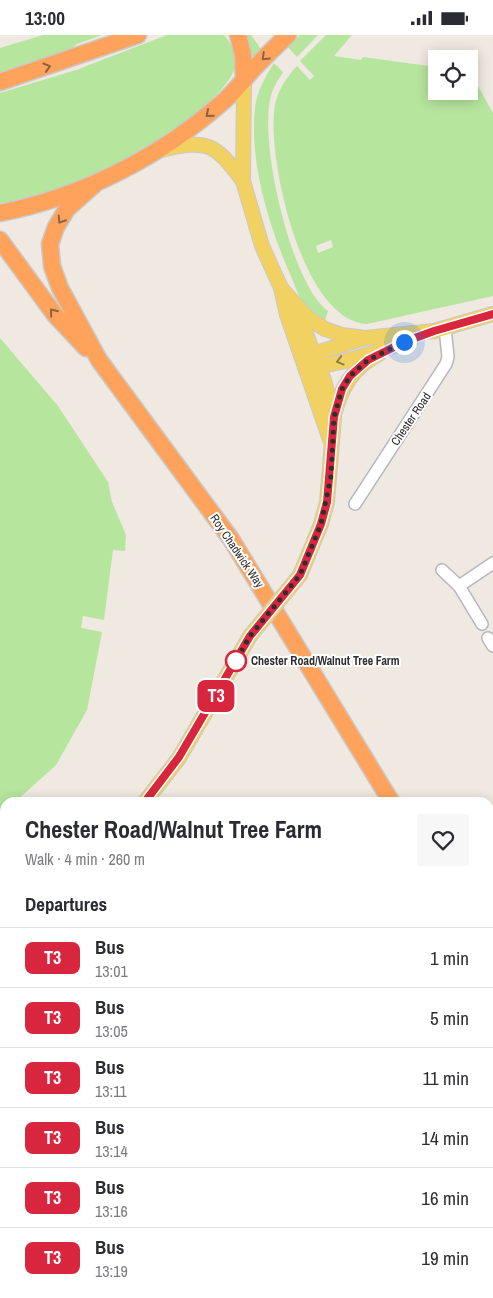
<!DOCTYPE html>
<meta charset="utf-8">
<style>
body{margin:0;font-family:"Archivo Narrow",sans-serif;background:#f7f7f7;color:#2b2b33;height:100vh;display:flex;flex-direction:column;font-size:19px;white-space:nowrap}
*{box-sizing:border-box;margin:0}
p{font-size:16px;color:#7c7c81}
.icon{flex:none;width:28px;height:28px;fill:none;stroke:currentColor;stroke-width:2;stroke-linecap:round;stroke-linejoin:round}
.map{position:relative;flex:1;overflow:hidden}
.side{position:absolute;left:0px;top:762px;width:494px;height:501px;display:flex;flex-direction:column;background:#fff;border-radius:15px 15px 0 0;box-shadow:0 2px 12px #0003}
.side>*{flex:none}
.badge{padding:0 10px;border-radius:8px;font-size:18px;line-height:32px}
.fabs{position:absolute;left:428px;top:15px;display:grid;gap:10px}
.fabs a{display:grid;place-items:center;width:50px;height:50px;border-radius:0px;background:#fff;box-shadow:0 2px 12px #0003;font-size:25px}
.you{position:absolute;width:25px;height:25px;margin:-12px;border:4px solid #fff;border-radius:50%;background:#1a73e8;box-shadow:0 0 0 8px #1a73e833}
.map>.badge{position:absolute;translate:-50% -50%;box-shadow:0 0 0 2px #fff}
h2{padding:0 25px;font-size:19px;line-height:45px}
.round{display:grid;place-items:center;flex:none;width:52px;height:52px;border-radius:0px;background:#f7f7f7}
.headline{display:flex;align-items:center;justify-content:space-between;height:85px;padding:0 25px}
h1{font-size:24px;font-weight:700;line-height:38px}
ul{padding:0;list-style:none}
li{display:flex;align-items:center;gap:15px;height:60px;padding:0 25px;border-top:1px solid #e1e1e2}
li div{flex:1}
li b{display:block;font-size:19px}
li em{font-style:normal}
li .badge{min-width:55px;font-weight:700;text-align:center}
.status{display:flex;justify-content:space-between;align-items:center;height:35px;padding:0 25px;background:#fff;direction:ltr}
.status svg{height:14px;fill:currentColor}
.map>svg:first-child{display:block}
.green{fill:#b6e59e;fill-rule:evenodd}
.lines{fill:none;stroke-linecap:round;stroke-linejoin:round}
.minor-casing{stroke:#b4b7c1;stroke-width:14}
.major-casing{stroke:#c9c9c9;stroke-width:16}
.highway-casing{stroke:#c9c9c9;stroke-width:19}
.minor{stroke:#fff;stroke-width:11}
.major{stroke:#f2d163;stroke-width:14}
.highway{stroke:#ffa35c;stroke-width:16}
.major-bridge-casing{stroke:#c9c9c9;stroke-width:16;stroke-linecap:butt}
.major-bridge{stroke:#f2d163;stroke-width:14}
.oneway{stroke:#8c6343}
.oneway2{stroke:#908048}
.line-casing{stroke:#fff;stroke-width:11}
.line{stroke:#d7263d;stroke-width:8}
.walk{stroke:#2e2e2e;stroke-width:5;stroke-dasharray:0 9}
.stop-dot{fill:#fff;stroke:#d7263d;stroke-width:2.5}
.labels{text-anchor:middle;stroke-width:4;stroke-linejoin:round;paint-order:stroke}
.street-label{font-size:12px;fill:#2e2e2e;stroke:#fff}
.stop-label{font-size:12px;font-weight:bold;fill:#2e2e2e;stroke:#fff;text-anchor:start}
</style>
<div class="status"><b>13:00</b><svg viewBox="0 0 49 12"><path d="M0 12V9h3v3zM5 12V6h3v6zM10 12V3h3v9zM15 12V0h3v12zM26 1h20v11H26zM47 4h2v5h-2z"/></svg></div>
<div class="map">
<svg width="493" height="1263" viewBox="0 0 493 1263">
<rect width="100%" height="100%" fill="#efe9e1"/>
<g class="green">
<path d="M 43,0 L 102,0 L 77,9 L 62,20 L 0,39 L 0,13 Z"/>
<path d="M 167,0 L 224,0 C 232,9 238,23 234,35 C 223,67 140,120 110,135 C 75,151 38,162 0,168 L 0,58 L 76,35 Z"/>
<path d="M 246,0 L 251,0 L 261,14 L 253,23 Z"/>
<path d="M 300,0 L 318,0 L 297,22 L 288,12 Z"/>
<path d="M 326,0 L 352,0 L 334,21 L 361,25 L 363,22 L 436,32 L 436,56 L 469,56 L 470,37 L 493,78 L 493,261 L 367,289 C 303,286 269,130 274,78 C 275,59 285,44 297,31 L 310,45 L 314,41 L 300,26 ZM 331,205 L 333,212 L 318,218 L 316,211 Z"/>
<path d="M 274,28 L 283,37 C 279,44 273,52 271,61 C 258,104 291,250 328,276 L 324,289 C 318,284 311,279 307,274 C 299,264 295,250 290,239 C 269,191 249,127 255,73 C 257,56 265,42 274,28 Z"/>
<path d="M 0,303 L 58,371 L 108,447 L 112,467 L 126,500 L 125,516 L 113,515 L 104,585 L 83,581 L 81,593 L 102,597 L 87,675 L 56,730 L 15,767 L 5,768 L 5,777 L 1,781 L 5,785 L 5,790 L 0,794 Z"/>
</g>
<g class="lines">
<g class="minor-casing">
<g id="minor">
<path d="M 355,469 L 446,329 L 448,322 L 445,293"/>
<path d="M 442,535 L 459,551"/>
<path d="M 482,589 L 459,551 L 493,528"/>
<path d="M 488,603 L 493,611"/>
</g>
</g>
<g class="major-casing">
<g id="major">
<path d="M 244,45 L 243,146 L 262,211 L 281,253 L 308,283 L 325,294 L 342,300 L 365,303"/>
<path d="M 161,115 C 209,104 214,108 243,146"/>
<path d="M 281,253 L 287,280 L 330,405"/>
<path d="M 295,271 L 324,345 L 334,383 L 327,467 L 321,489 L 300,540"/>
<path d="M 305,330 L 313,319 L 365,303 L 434,296 L 493,279"/>
<path d="M 310,331 C 334,333 388,313 412,304"/>
<path d="M 334,380 C 341,353 352,333 379,319"/>
<path d="M 144,768 L 179,723 L 250,601"/>
<path d="M 0,930 L 5,925"/>
</g>
</g>
<g class="highway-casing">
<g id="highway">
<path d="M 238,0 L 243,20 L 244,45"/>
<path d="M 0,47 L 138,0"/>
<path d="M 94,150 L 67,174 L 56,192 L 50,209 L 52,231 L 60,253 L 99,325 L 231,504 L 392,768"/>
<path d="M 0,178 C 82,162 162,121 225,65 C 236,55 245,43 255,32 C 266,21 277,10 288,0"/>
<path d="M 0,205 L 55,280 L 86,313"/>
<path d="M 489,936 L 493,944"/>
</g>
</g>
<use href="#minor" class="minor"/>
<use href="#major" class="major"/>
<use href="#highway" class="highway"/>
<g class="major-bridge-casing">
<path id="major-bridge" d="M 250,601 L 300,540"/>
</g>
<use href="#major-bridge" class="major-bridge"/>
</g>
<defs><path id="oneway-chevron" d="M-2-3.5L2.5 0L-2 3.5" fill="none" stroke-width="1.6" stroke-linecap="round" stroke-linejoin="round" transform="scale(1.25)"/></defs>
<g class="oneway">
<use href="#oneway-chevron" transform="translate(265 22) rotate(136)"/>
<use href="#oneway-chevron" transform="translate(47 32) rotate(-17)"/>
<use href="#oneway-chevron" transform="translate(209 79) rotate(140)"/>
<use href="#oneway-chevron" transform="translate(61 185) rotate(123)"/>
<use href="#oneway-chevron" transform="translate(53 277) rotate(-129)"/>
</g>
<use class="oneway2" href="#oneway-chevron" transform="translate(340 326) rotate(164)"/>
<g class="lines">
<g class="line-casing">
<path id="line" d="M 144,768 L 179,722 L 250,601 L 300,540 L 321,489 L 327,467 L 334,382 L 342,354 L 350,341 L 368,325 L 404,307 L 434,296 L 493,279"/>
</g>
<use href="#line" class="line"/>
<path class="walk" d="M 236,626 L 232,632 L 250,601 L 300,540 L 321,489 L 331,441 L 334,382 L 342,354 L 350,341 L 368,325 L 404,307"/>
</g>
<circle class="stop-dot" cx="236" cy="626" r="10"/>
<g class="labels">
<g class="street-label">
<text transform="translate(411 384) rotate(-56)" y="4">Chester Road</text>
<text transform="translate(237 516) rotate(56)" y="4">Roy Chadwick Way</text>
</g>
<g class="stop-label">
<text x="251" y="630">Chester Road/Walnut Tree Farm</text>
</g>
</g>
</svg>
<div class="fabs">
<a><svg class="icon" aria-label="locate" viewBox="0 0 24 24"><circle cx="12" cy="12" r="6"/><path d="M12 2v4M12 18v4M2 12h4M18 12h4"/></svg></a>
</div>
<div class="you" style="left:404px;top:307px"></div>
<b class="badge" style="left:216px;top:661px;background:#d7263d;color:#fff">T3</b>
<section class="side">
<div class="headline"><div><h1>Chester Road/Walnut Tree Farm</h1><p>Walk · 4 min · 260 m</p></div><a class="round"><svg class="icon" aria-label="heart" viewBox="0 0 24 24"><path d="M12 20l-8-8c-3-5 5-10 8-4 3-6 11-1 8 4z"/></svg></a></div>
<h2>Departures</h2>
<ul>
<li><span class="badge" style="background:#d7263d;color:#fff">T3</span><div><b>Bus</b><p>13:01</p></div><em>1 min</em></li>
<li><span class="badge" style="background:#d7263d;color:#fff">T3</span><div><b>Bus</b><p>13:05</p></div><em>5 min</em></li>
<li><span class="badge" style="background:#d7263d;color:#fff">T3</span><div><b>Bus</b><p>13:11</p></div><em>11 min</em></li>
<li><span class="badge" style="background:#d7263d;color:#fff">T3</span><div><b>Bus</b><p>13:14</p></div><em>14 min</em></li>
<li><span class="badge" style="background:#d7263d;color:#fff">T3</span><div><b>Bus</b><p>13:16</p></div><em>16 min</em></li>
<li><span class="badge" style="background:#d7263d;color:#fff">T3</span><div><b>Bus</b><p>13:19</p></div><em>19 min</em></li>
</ul>
</section>
</div>
